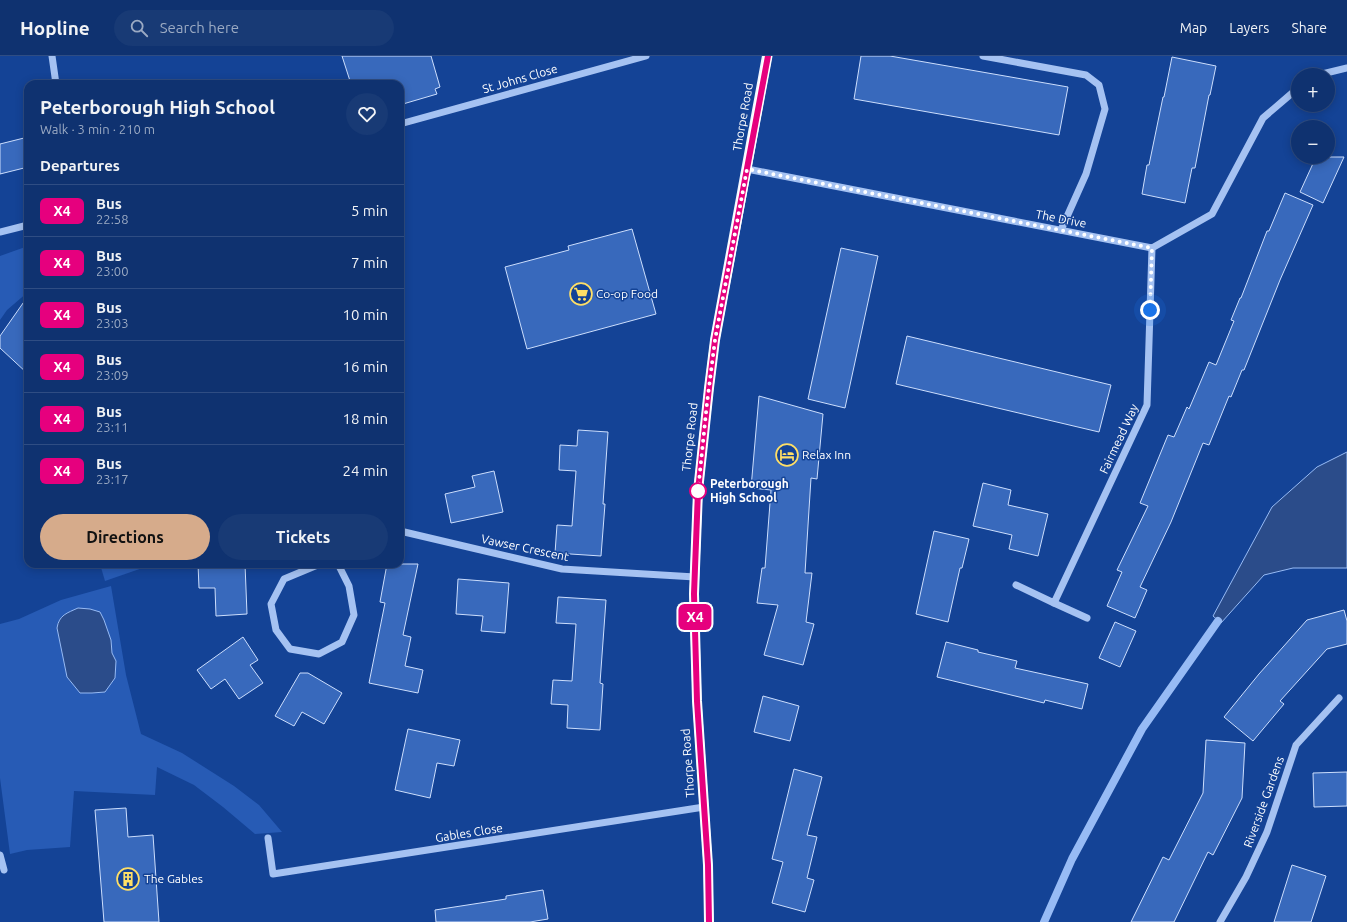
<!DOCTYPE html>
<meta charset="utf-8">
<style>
body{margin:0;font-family:Ubuntu,sans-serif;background:#183a75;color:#f1f3f6;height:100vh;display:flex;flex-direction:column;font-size:15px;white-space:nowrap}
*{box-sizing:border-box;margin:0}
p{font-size:13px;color:#9baac3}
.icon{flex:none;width:22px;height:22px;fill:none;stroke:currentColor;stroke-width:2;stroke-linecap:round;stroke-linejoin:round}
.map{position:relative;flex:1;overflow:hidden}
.sheet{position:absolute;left:24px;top:24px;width:380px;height:488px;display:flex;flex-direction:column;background:#0f3270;border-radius:12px;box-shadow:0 2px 10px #0003,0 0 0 1px #2f4d83}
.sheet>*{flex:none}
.badge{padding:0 8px;border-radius:6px;font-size:14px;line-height:26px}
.fabs{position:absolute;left:1291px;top:12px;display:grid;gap:8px}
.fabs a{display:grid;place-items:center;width:44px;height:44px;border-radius:50%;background:#0f3270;box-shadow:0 2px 10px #0003,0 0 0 1px #2f4d83;font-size:20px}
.you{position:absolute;width:20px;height:20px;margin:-10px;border:3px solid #fff;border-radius:50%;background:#1a73e8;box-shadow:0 0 0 6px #1a73e833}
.map>.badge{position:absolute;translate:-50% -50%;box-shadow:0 0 0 2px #fff}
h2{padding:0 16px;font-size:15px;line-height:36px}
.round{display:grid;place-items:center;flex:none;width:42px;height:42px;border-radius:21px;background:#183a75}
.summary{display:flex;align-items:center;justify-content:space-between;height:68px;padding:0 16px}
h1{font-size:19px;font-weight:600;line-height:30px}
.action{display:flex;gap:8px;margin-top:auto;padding:8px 16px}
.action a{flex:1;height:46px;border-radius:24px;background:#d6ab8b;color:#111;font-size:16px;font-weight:600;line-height:46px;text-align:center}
.action a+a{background:#183a75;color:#f1f3f6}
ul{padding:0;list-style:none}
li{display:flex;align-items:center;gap:12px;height:52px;padding:0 16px;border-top:1px solid #2f4d83}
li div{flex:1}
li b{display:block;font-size:15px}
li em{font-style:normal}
li .badge{min-width:44px;font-weight:700;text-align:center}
header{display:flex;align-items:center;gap:24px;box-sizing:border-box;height:56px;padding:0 20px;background:#0f3270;border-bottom:1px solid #2f4d83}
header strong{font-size:19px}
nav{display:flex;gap:22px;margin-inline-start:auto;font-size:14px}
.search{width:280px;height:36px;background:#183a75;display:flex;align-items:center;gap:10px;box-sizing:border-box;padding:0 14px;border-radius:22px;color:#9baac3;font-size:15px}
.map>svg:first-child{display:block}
.green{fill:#275bb5}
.water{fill:#2b4c8a;stroke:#97bbf5}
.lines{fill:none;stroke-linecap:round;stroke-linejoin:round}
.stream{stroke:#97bbf5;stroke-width:8}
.building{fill:#3869bc;stroke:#ccdefd}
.minor{stroke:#a5c2f2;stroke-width:7}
.major{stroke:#f0f5ff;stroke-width:10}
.line-casing{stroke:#fff;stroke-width:9}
.line{stroke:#e6007e;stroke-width:6}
.walk{stroke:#fff;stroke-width:4;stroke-dasharray:0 7.2}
.stop-dot{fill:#fff;stroke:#e6007e;stroke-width:2}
.labels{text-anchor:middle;stroke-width:3;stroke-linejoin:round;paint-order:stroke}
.street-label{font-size:12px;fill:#fff;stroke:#144396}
.poi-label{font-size:12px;fill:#fff;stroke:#144396;text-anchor:start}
.stop-label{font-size:12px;font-weight:bold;fill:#fff;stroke:#144396;text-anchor:start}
</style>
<header>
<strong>Hopline</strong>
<div class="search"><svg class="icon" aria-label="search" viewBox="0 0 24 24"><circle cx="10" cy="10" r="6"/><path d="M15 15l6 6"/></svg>Search here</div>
<nav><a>Map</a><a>Layers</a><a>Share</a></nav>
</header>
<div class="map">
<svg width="1347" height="866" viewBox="0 0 1347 866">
<rect width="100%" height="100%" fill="#144396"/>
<g class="green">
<path d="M 28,190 L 28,236 L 7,254 L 0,264 L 0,200 Z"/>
<path d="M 100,508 L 154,508 L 105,525 Z"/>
<path d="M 111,530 L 126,619 L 141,678 L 182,697 L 234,730 L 259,749 L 282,776 L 255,778 L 223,751 L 194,729 L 157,711 L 155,739 L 74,735 L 70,791 L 27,794 L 10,798 L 0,722 L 0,568 L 19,563 L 61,544 Z"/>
</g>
<g class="water">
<path d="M 1347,396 L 1347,512 L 1293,512 L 1264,519 L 1221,567 L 1213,560 L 1272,451 L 1317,411 Z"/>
<path d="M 78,552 L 90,553 L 100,556 L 104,564 L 111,584 L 112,597 L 116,605 L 115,622 L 105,636 L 92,637 L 80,637 L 67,621 L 57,572 C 59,559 67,557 78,552 Z"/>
</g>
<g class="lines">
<path class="stream" d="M 1044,866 L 1072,803 L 1142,673 L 1218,565"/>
</g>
<g class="building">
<path d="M 342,0 L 431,0 L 440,31 L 435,33 L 437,38 L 403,48 L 400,37 L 400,28 L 351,28 Z"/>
<path d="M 861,0 L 890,0 L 1068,31 L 1059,79 L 854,43 Z"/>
<path d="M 1172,1 L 1216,10 L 1210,39 L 1209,39 L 1195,112 L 1192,112 L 1185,147 L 1142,138 L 1147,109 L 1149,109 L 1163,41 L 1164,41 Z"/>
<path d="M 28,81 L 28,111 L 0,118 L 0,88 Z"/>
<path d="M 1316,101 L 1344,101 L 1323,147 L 1300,136 Z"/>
<path d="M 1285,137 L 1313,149 L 1280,224 L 1244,314 L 1242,314 L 1231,341 L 1229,340 L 1209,389 L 1203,387 L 1171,466 L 1140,531 L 1147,534 L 1135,562 L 1107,550 L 1122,516 L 1117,514 L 1148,450 L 1140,447 L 1168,379 L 1174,381 L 1187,351 L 1189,353 L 1209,306 L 1216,309 L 1234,265 L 1231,264 L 1240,242 L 1241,242 L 1267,175 L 1269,175 Z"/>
<path d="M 632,173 L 656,258 L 527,293 L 505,211 L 569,194 L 568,190 Z"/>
<path d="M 841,192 L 878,200 L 845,352 L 808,343 Z"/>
<path d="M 28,240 L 28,318 L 0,292 L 0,280 Z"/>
<path d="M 907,280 L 1111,329 L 1099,376 L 896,328 Z"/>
<path d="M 759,340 L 823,358 L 817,423 L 811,422 L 805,517 L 812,517 L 806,566 L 814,568 L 803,609 L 764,599 L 778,549 L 757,547 L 762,512 L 765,512 L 771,434 L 751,432 Z"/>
<path d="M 578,374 L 608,376 L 603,448 L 605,448 L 601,500 L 555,497 L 557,469 L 572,470 L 576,415 L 559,414 L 560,389 L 577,390 Z"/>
<path d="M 494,415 L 503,456 L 451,467 L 445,438 L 475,431 L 472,420 Z"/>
<path d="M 983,427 L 1011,434 L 1008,449 L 1048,458 L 1038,500 L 1009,493 L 1012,479 L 973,470 Z"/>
<path d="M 934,475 L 969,483 L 962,512 L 960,512 L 948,566 L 916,558 Z"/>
<path d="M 198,508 L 245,508 L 247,558 L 216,560 L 215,532 L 199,532 Z"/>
<path d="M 387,508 L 418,508 L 403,579 L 411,581 L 405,610 L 423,614 L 418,637 L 369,627 L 385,547 L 380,546 Z"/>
<path d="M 458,523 L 509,527 L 505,577 L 481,575 L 483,560 L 456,558 Z"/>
<path d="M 558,541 L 606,544 L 600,627 L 603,628 L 600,674 L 567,672 L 568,649 L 551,648 L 553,624 L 572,625 L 576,568 L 556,567 Z"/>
<path d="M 1344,554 L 1347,565 L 1347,588 L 1327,593 L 1280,645 L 1284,648 L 1253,685 L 1224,661 L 1259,618 L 1307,564 Z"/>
<path d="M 1115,566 L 1136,575 L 1120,611 L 1099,602 Z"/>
<path d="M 243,581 L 258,604 L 250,609 L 263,627 L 239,643 L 225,623 L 211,633 L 197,614 Z"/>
<path d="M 946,586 L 978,594 L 978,596 L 1017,605 L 1015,612 L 1088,628 L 1082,653 L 1045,644 L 1044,647 L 937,621 Z"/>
<path d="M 300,617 L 308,617 L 342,637 L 324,668 L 302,656 L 294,670 L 275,660 Z"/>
<path d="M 763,640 L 799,650 L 790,685 L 754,676 Z"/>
<path d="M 408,673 L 460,684 L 454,710 L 437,707 L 430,742 L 395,734 Z"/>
<path d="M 1206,684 L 1245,687 L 1242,742 L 1213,799 L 1208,796 L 1174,866 L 1131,866 L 1163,801 L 1169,804 L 1203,737 Z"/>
<path d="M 794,713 L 822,721 L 807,779 L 817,781 L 807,822 L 814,824 L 805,856 L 772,847 L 783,806 L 772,803 Z"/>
<path d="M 1347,716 L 1347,750 L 1314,751 L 1313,717 Z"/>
<path d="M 126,752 L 128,781 L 153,779 L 159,866 L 104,866 L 95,754 Z"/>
<path d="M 1292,809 L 1326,820 L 1311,866 L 1274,866 Z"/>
<path d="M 543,834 L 548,863 L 530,866 L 436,866 L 435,854 L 506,843 L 506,840 Z"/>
</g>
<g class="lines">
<g class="minor">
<path d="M 52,0 L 56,28"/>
<path d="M 983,0 L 1086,19 L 1099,29 L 1105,53 L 1086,118 L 1061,174"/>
<path d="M 1318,19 L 1347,12"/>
<path d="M 400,68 L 646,0"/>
<path d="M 747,113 L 1152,192 L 1212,158 L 1263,62 L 1298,32"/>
<path d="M 0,176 L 28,169"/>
<path d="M 400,475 L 562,513 L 695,521"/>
<path d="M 320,508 L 284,523 L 271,548 L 276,574 L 290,593 L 319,598 L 342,586 L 354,559 L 349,530 L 338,508"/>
<path d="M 1016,529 L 1054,547 L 1147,349 L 1152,192"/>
<path d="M 1054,547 L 1087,562"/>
<path d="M 268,782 L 273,818 L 704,751"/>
<path d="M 0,799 L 4,814"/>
<path d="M 1220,866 L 1246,821 L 1267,776 L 1296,689 L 1339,642"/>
</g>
<path class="major" d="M 709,866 L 708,809 L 697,645 L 694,538 L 698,435 L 709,332 L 715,284 L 767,0"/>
</g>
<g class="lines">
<g class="line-casing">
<path id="line" d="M 709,866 L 708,809 L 697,645 L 694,538 L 698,435 L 709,332 L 715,284 L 768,0"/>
</g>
<use href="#line" class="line"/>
<path class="walk" d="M 698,435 L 707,347 L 715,284 L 747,113 L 1152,192 L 1150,254"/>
</g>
<defs>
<g id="supermarket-ring" transform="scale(1.15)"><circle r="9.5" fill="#144396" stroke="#ffdf66" stroke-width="1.5"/><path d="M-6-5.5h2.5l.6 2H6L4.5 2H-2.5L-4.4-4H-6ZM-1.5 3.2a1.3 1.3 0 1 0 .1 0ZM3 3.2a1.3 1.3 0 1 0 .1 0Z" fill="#ffdf66"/></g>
<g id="hotel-ring" transform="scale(1.15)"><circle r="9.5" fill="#144396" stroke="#ffdf66" stroke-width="1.5"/><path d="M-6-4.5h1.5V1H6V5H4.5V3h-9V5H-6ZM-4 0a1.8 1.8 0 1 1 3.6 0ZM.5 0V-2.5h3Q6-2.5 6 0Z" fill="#ffdf66"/></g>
<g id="building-ring" transform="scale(1.15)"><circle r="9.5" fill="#144396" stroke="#ffdf66" stroke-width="1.5"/><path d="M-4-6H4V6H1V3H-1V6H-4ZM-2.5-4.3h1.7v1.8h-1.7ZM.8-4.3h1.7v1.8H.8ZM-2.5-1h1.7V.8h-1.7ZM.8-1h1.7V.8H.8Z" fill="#ffdf66"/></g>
</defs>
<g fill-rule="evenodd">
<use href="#supermarket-ring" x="581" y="238"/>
<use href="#hotel-ring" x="787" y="399"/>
<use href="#building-ring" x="128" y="823"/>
</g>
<circle class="stop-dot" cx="698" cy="435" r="8"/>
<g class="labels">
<g class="street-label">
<text transform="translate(520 23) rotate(-16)" y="4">St Johns Close</text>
<text transform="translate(743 61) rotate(-80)" y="4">Thorpe Road</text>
<text transform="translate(1061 163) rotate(11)" y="4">The Drive</text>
<text transform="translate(690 381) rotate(-84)" y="4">Thorpe Road</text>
<text transform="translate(1119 383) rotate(-65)" y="4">Fairmead Way</text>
<text transform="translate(525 492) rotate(12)" y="4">Vawser Crescent</text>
<text transform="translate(688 707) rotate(-94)" y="4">Thorpe Road</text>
<text transform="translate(1264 746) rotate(-70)" y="4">Riverside Gardens</text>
<text transform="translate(469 777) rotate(-9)" y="4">Gables Close</text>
</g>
<g class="poi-label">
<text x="596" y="242">Co-op Food</text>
<text x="802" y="403">Relax Inn</text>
<text x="144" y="827">The Gables</text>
</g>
<g class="stop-label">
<text x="710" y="432">Peterborough<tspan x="710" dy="14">High School</tspan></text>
</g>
</g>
</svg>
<div class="fabs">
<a>+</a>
<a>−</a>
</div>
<div class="you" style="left:1150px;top:254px"></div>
<b class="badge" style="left:695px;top:561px;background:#e6007e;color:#fff">X4</b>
<section class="sheet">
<div class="summary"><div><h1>Peterborough High School</h1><p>Walk · 3 min · 210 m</p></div><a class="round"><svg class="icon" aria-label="heart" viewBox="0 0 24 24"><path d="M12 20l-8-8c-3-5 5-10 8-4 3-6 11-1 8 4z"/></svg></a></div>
<h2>Departures</h2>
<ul>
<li><span class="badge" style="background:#e6007e;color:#fff">X4</span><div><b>Bus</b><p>22:58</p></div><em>5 min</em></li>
<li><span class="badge" style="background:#e6007e;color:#fff">X4</span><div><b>Bus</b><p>23:00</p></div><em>7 min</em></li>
<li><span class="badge" style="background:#e6007e;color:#fff">X4</span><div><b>Bus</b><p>23:03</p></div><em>10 min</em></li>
<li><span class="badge" style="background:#e6007e;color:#fff">X4</span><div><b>Bus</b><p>23:09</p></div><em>16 min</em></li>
<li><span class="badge" style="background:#e6007e;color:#fff">X4</span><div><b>Bus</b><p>23:11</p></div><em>18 min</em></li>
<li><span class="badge" style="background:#e6007e;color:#fff">X4</span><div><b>Bus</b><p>23:17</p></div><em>24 min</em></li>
</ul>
<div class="action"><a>Directions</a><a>Tickets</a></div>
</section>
</div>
